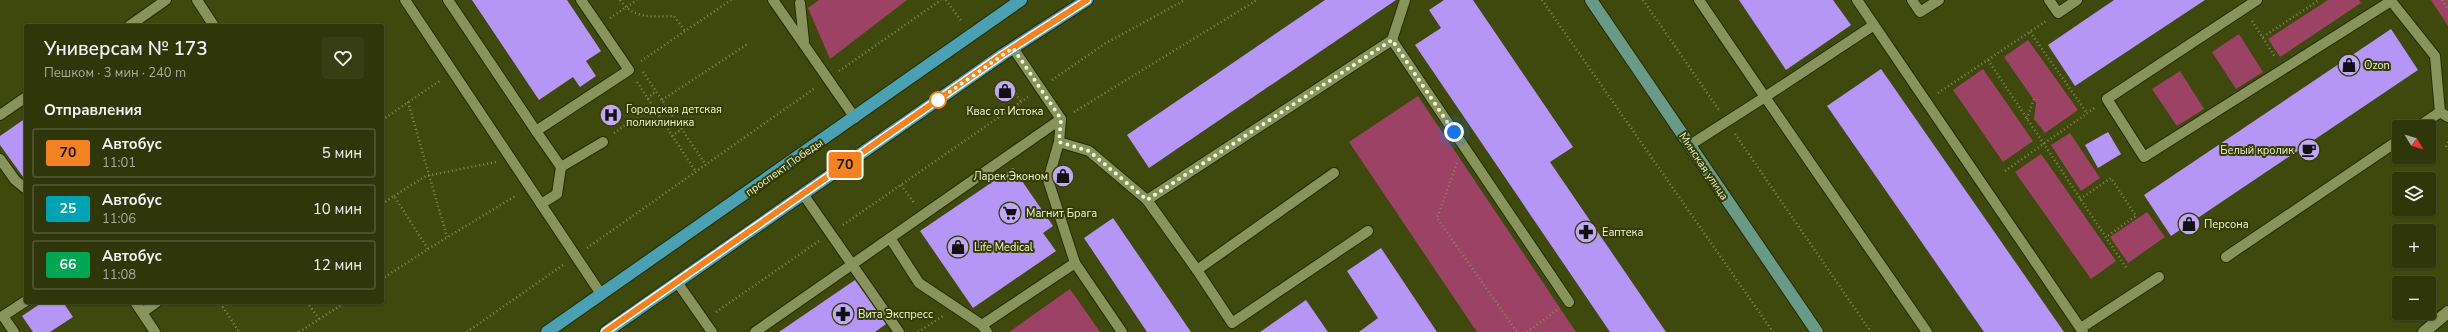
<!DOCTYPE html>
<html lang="ru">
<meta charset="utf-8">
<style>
body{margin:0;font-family:"Nunito Sans",sans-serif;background:#373e13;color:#f1f3f6;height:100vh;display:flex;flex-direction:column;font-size:15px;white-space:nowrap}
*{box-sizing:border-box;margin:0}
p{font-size:13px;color:#a7ab9c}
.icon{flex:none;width:22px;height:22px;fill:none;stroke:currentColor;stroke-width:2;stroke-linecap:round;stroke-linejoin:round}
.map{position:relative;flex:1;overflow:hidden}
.side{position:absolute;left:24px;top:24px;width:360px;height:280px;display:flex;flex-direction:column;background:#2f360a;border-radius:4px;box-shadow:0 1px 3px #0004,0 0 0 1px #4a502b}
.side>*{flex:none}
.badge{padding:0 8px;border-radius:3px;font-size:14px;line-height:26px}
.needle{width:26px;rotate:128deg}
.controls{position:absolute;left:2392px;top:120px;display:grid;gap:8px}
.controls a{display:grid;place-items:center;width:44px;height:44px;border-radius:4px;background:#2f360a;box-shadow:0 1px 3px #0004,0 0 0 1px #4a502b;font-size:20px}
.you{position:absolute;width:20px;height:20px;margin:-10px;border:3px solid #fff;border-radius:50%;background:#1a73e8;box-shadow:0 0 0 6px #1a73e833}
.map>.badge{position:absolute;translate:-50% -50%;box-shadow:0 0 0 2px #fff}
h2{padding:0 20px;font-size:15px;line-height:36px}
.round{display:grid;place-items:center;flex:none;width:42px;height:42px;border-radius:4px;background:#373e13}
.overview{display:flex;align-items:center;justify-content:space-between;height:68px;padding:0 20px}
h1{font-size:19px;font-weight:600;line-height:30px}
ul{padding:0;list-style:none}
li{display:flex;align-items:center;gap:12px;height:50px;margin:0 8px 6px;padding:0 12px;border:2px solid #4a502b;border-radius:4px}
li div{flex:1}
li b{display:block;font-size:15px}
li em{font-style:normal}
li .badge{min-width:44px;font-weight:700;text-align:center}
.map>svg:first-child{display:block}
.green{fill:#9c4365}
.building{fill:#b595f5}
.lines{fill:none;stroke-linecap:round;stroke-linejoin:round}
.service-casing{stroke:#262d01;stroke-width:12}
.minor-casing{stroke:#262d01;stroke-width:14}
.secondary-casing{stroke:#262d01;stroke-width:14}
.primary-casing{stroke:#262d01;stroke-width:14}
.path{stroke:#828b5b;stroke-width:2.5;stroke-dasharray:1 3;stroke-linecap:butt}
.service{stroke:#88945b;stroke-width:10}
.minor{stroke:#88945b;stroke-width:12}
.secondary{stroke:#699a87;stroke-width:12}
.primary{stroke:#4aa1b3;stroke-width:12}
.line-casing{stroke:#fff;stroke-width:9}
.line{stroke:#f58220;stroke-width:6}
.walk{stroke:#f1f8da;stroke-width:4;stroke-dasharray:0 7.2}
.stop-dot{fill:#fff;stroke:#f58220;stroke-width:2}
.labels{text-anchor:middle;stroke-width:4;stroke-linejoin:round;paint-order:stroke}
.poi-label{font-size:11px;fill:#f1f8da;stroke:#353d00;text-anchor:start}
.street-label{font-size:11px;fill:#f1f8da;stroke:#353d00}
</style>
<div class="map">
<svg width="2448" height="332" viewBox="0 0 2448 332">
<rect width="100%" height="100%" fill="#3f480d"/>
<g class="green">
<path d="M 819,0 L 907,0 L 830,59 L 808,8 Z"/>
<path d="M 2328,0 L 2359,0 L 2361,3 L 2280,57 L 2268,39 Z"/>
<path d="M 2431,0 L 2448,0 L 2448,26 Z"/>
<path d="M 2239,34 L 2263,72 L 2236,89 L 2212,52 Z"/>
<path d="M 2028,40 L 2078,110 L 2045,133 L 2034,119 L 2036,103 L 2004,57 Z"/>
<path d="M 1983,69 L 2033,141 L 2003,162 L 1953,90 Z"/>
<path d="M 2180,71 L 2204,109 L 2177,126 L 2152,89 Z"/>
<path d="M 1418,96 L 1576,332 L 1477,332 L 1349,142 Z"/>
<path d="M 2070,133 L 2100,178 L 2081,191 L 2051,145 Z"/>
<path d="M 2041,154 L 2116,261 L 2091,279 L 2015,172 Z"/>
<path d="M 2147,212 L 2165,237 L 2128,263 L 2110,237 Z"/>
<path d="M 1070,289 L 1100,332 L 1009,332 Z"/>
</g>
<g class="building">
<path d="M 472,0 L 567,0 L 601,51 L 586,61 L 596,76 L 580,87 L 573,77 L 539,100 Z"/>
<path d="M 1325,0 L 1396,0 L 1149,168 L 1127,135 Z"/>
<path d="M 1444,0 L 1473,0 L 1573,147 L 1550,162 L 1666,332 L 1610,332 L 1415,45 L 1441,28 L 1429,10 Z"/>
<path d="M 1739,0 L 1833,0 L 1851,25 L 1786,70 Z"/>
<path d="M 2114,0 L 2205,0 L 2075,86 L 2048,45 Z"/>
<path d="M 2391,29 L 2418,70 L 2171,236 L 2144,195 Z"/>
<path d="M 1881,69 L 2064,332 L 1984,332 L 1827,106 Z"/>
<path d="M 26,118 L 26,181 L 0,145 L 0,136 Z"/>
<path d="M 2108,132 L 2121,154 L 2098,168 L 2085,145 Z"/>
<path d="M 1013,168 L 1053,226 L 1043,233 L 1056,251 L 973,308 L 920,231 Z"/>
<path d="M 1113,218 L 1191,332 L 1147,332 L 1084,238 Z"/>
<path d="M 1381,248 L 1437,332 L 1359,332 L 1378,318 L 1347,271 Z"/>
<path d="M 855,280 L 886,324 L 875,332 L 779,332 Z"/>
<path d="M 1306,300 L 1328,332 L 1260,332 Z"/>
<path d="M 43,302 L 63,302 L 73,317 L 50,332 L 33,332 L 22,316 Z"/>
</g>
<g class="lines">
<g class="service-casing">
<g id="service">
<path d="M 197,0 L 214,26"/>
<path d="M 405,0 L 601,294"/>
<path d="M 448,0 L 536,131"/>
<path d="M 581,0 L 629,70 L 536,131 L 561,167 L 603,142"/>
<path d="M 773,0 L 855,118"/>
<path d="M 1857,0 L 1874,25 L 1765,97 L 1927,332"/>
<path d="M 1912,0 L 1920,12 L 1939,0"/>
<path d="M 2049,0 L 2058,13 L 2077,0"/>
<path d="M 2257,0 L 2107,99 L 2144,157 L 2391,1 L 2435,56 L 2440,112 L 2448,117"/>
<path d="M 800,3 L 804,41"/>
<path d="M 1874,25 L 2083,332"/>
<path d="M 129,26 L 166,0"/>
<path d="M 1392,40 L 1569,302"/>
<path d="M 1013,48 L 1061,119 L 1059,142 L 1048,180 L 1075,263 L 1122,332"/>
<path d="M 0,115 L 26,97"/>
<path d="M 2418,127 L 2440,112"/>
<path d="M 1059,142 L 1089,151 L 1147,200 L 1392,40 L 1405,0"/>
<path d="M 1690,145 L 1765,97 L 1699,0"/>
<path d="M 0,159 L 15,180 L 26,189"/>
<path d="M 803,194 L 899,332"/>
<path d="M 1147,200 L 1197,270 L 1334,173"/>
<path d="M 541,204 L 557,194 L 561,167"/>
<path d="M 890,238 L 919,283 L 982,325"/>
<path d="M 2226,257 L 2399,140"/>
<path d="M 1197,270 L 1232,323 L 1368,231"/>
<path d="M 677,282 L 712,332"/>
<path d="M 135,302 L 155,332"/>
<path d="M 143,312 L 157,302"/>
<path d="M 2081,328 L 2159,277"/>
<path d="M 14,332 L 3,316 L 26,301"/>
<path d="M 755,332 L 1061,119"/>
<path d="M 987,332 L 982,325 L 1075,263"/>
</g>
</g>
<g class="minor-casing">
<path id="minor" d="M 2424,332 L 2448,312"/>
</g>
<g class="secondary-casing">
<path id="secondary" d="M 1591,0 L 1817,332"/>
</g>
<g class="primary-casing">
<g id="primary">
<path d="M 547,332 L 1021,0"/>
<path d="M 606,332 L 1002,55 L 1087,0"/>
</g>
</g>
<g class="path">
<path d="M 620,0 C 633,19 653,17 674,16 L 685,31"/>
<path d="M 946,0 L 962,22"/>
<path d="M 1542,0 L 1773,332"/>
<path d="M 1643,0 L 1719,110"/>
<path d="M 2442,0 L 2448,10"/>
<path d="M 610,18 L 637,0"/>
<path d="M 2252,21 L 2275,57"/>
<path d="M 2030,32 L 2087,113"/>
<path d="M 2263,37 L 2319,0"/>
<path d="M 1988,60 L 2127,269"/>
<path d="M 641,61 L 731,0"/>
<path d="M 839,71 L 941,0"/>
<path d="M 643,72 L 706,165"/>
<path d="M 1052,80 L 1106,43 L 1185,0"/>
<path d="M 637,82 L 696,172"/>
<path d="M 1008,84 L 1021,101"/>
<path d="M 1938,93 L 2046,21"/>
<path d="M 648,99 L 653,93 L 657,93"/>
<path d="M 662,100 L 749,43"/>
<path d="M 408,102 L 447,237"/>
<path d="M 655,110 L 660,111 L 666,105"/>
<path d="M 1074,112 L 1257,0"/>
<path d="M 2027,119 L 2034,99"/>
<path d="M 382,120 L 441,80"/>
<path d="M 614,133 L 653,106"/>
<path d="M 1735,134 L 1871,332"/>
<path d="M 672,136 L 682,129"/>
<path d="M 2448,142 L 2446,147 L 2448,149"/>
<path d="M 1457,163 L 1437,218 L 1517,332"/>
<path d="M 2005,171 L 2096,107"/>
<path d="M 901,185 L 915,204"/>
<path d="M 394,196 L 426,176 L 496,162"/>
<path d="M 2080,199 L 2111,178 L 2136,216 L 2106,237"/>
<path d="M 382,204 L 394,196 L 428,249 L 382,279"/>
<path d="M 843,225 L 1028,97"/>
<path d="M 587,248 L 815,88"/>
<path d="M 428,249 L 517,195"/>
<path d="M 230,302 L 223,307 L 239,332"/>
<path d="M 307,302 L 319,319"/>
<path d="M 716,312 L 819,241"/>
<path d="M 299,332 L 346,302"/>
<path d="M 467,332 L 563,265"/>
<path d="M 918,332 L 943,316"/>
<path d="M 1527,332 L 1557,310"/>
</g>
<use href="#service" class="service"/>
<use href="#minor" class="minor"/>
<use href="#secondary" class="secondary"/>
<use href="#primary" class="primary"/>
</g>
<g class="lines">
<g class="line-casing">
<path id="line" d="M 605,332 L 1002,55 L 1087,0"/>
</g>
<use href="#line" class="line"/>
<path class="walk" d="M 938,100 L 1013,48 L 1061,119 L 1059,142 L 1089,151 L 1147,200 L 1392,40 L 1454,132"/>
</g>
<defs>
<g id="shop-disc" transform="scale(1.15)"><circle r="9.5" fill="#c0a8f4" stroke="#353d00"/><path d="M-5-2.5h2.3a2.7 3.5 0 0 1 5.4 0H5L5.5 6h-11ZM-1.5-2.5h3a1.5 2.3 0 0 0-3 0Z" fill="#111"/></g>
<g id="hospital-disc" transform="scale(1.15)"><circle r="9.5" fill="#c0a8f4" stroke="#353d00"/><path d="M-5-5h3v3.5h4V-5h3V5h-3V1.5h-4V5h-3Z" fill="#111"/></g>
<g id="cafe-disc" transform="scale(1.15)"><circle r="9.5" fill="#c0a8f4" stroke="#353d00"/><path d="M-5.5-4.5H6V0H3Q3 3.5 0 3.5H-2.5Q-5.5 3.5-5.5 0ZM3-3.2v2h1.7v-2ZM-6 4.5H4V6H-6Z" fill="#111"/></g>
<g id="supermarket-disc" transform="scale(1.15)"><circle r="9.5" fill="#c0a8f4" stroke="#353d00"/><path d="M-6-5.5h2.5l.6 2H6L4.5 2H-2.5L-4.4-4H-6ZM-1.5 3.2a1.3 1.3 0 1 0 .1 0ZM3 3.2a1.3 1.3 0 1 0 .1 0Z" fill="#111"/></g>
<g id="pharmacy-disc" transform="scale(1.15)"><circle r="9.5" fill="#c0a8f4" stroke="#353d00"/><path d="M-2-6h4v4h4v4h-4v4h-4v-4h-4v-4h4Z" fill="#111"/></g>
</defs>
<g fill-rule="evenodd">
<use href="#shop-disc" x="2349" y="65"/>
<use href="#shop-disc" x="1005" y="91"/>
<use href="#hospital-disc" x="611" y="115"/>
<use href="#cafe-disc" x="2309" y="150"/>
<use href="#shop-disc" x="1063" y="176"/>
<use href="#supermarket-disc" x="1010" y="213"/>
<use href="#shop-disc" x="2189" y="224"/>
<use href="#pharmacy-disc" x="1586" y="232"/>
<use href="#shop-disc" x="958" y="247"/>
<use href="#pharmacy-disc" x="843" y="314"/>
</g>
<circle class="stop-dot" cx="938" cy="100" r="8"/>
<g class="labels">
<g class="poi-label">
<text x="2364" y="69">Ozon</text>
<text x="626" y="113">Городская детская<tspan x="626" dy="13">поликлиника</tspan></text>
<text x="1005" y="115" text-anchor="middle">Квас от Истока</text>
<text x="2294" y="154" text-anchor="end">Белый кролик</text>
<text x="1048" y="180" text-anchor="end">Ларек Эконом</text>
<text x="1026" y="217">Магнит Брага</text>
<text x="2204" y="228">Персона</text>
<text x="1602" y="236">Еаптека</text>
<text x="974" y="251">Life Medical</text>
<text x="858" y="318">Вита Экспресс</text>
</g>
<g class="street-label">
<text transform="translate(1704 166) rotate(56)" y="4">Минская улица</text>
<text transform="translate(784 167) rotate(-35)" y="4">проспект Победы</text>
</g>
</g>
</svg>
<div class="controls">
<a><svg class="needle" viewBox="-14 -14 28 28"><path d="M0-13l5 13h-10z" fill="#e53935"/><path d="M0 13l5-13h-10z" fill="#a7ab9c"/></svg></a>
<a><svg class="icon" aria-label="layers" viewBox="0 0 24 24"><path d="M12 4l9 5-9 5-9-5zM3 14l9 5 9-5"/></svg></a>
<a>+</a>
<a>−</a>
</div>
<div class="you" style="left:1454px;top:132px"></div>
<b class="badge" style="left:845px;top:165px;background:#f58220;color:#111">70</b>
<section class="side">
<div class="overview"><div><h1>Универсам № 173</h1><p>Пешком · 3 мин · 240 m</p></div><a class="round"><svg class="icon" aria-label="heart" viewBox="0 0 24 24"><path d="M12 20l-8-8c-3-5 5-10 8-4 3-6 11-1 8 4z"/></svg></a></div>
<h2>Отправления</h2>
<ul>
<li><span class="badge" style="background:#f58220;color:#111">70</span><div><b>Автобус</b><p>11:01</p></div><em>5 мин</em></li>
<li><span class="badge" style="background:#00a3b4;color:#fff">25</span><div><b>Автобус</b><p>11:06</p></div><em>10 мин</em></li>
<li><span class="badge" style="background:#00a651;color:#fff">66</span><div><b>Автобус</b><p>11:08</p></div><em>12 мин</em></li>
</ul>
</section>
</div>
